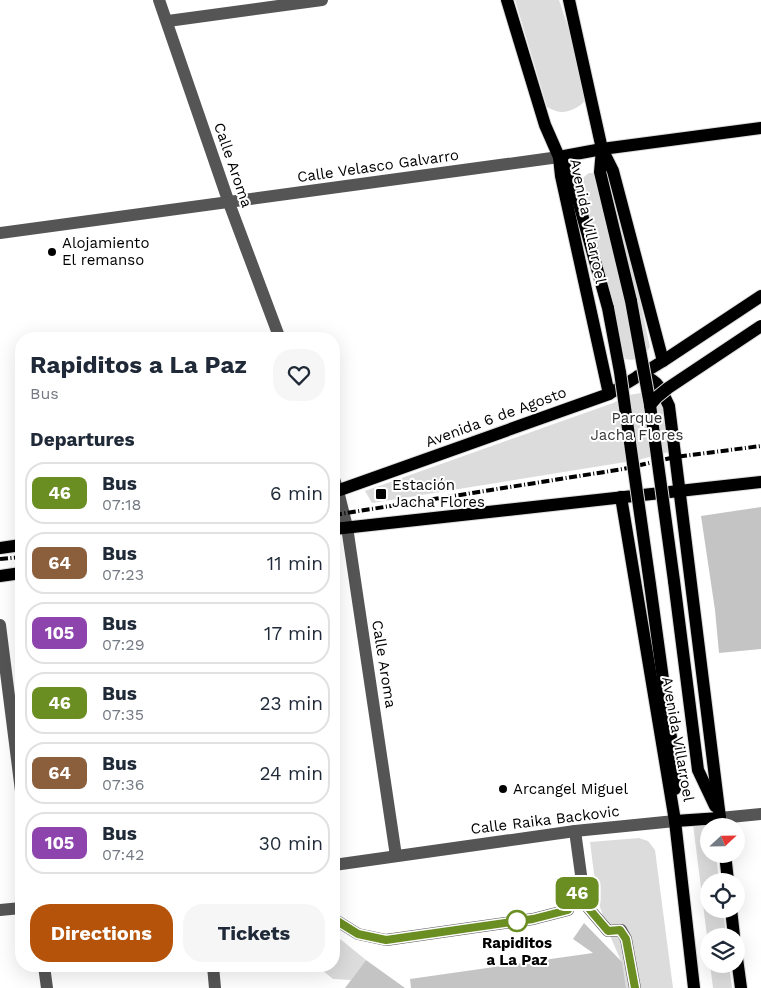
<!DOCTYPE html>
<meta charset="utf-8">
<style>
body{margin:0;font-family:"Work Sans",sans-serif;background:#f6f6f7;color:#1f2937;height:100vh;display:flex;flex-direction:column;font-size:19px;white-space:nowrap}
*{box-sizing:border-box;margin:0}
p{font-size:16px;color:#747a83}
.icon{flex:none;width:28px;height:28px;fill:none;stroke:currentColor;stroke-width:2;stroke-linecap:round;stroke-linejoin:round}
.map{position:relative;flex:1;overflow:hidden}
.details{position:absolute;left:15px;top:332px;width:325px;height:640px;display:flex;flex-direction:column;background:#fff;border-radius:20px;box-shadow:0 5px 20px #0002}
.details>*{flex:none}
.badge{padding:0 10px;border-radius:8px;font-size:18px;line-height:32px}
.needle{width:32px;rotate:68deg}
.buttons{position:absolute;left:700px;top:818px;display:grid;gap:10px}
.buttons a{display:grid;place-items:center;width:45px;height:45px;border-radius:50%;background:#fff;box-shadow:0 5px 20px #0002;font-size:25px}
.map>.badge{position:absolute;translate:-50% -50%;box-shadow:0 0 0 2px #fff}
h2{padding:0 15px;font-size:19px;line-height:45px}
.round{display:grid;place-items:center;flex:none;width:52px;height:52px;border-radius:20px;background:#f6f6f7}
.summary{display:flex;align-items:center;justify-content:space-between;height:85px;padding:0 15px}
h1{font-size:24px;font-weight:700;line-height:38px}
.button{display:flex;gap:10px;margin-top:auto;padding:10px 15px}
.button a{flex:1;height:58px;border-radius:20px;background:#b45309;color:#fff;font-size:20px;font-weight:700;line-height:58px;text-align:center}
.button a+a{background:#f6f6f7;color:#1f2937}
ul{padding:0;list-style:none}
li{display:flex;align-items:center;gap:15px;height:62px;margin:0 10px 8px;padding:0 5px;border:2px solid #e0e1e3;border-radius:20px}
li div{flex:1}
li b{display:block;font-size:19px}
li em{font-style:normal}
li .badge{min-width:55px;font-weight:700;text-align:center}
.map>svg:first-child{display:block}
.green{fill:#dcdcdc}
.building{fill:#c4c4c4}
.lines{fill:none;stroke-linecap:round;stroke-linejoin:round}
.major-casing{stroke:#dbdbdb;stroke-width:14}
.minor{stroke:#555;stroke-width:12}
.major{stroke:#000;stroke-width:12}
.rail{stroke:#000;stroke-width:4;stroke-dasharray:8 2.5 1 2.5;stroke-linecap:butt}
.major-bridge-casing{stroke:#dbdbdb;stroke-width:14;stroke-linecap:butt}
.major-bridge{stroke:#000;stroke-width:12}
.line-casing{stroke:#fff;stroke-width:11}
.line{stroke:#6b8e23;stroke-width:8}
.poi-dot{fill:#000;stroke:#fff;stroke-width:2}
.stop-dot{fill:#fff;stroke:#6b8e23;stroke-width:2.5}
.labels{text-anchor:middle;stroke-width:4;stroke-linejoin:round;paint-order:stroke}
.street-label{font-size:15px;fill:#000;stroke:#fff}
.poi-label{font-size:15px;fill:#000;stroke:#fff;text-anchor:start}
.park-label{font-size:15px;fill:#333;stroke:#fff}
.stop-label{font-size:15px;font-weight:bold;fill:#000;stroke:#fff}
</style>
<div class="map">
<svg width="761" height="988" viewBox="0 0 761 988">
<rect width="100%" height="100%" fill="#fff"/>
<g class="green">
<path d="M 515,0 L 559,0 C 565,19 588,81 586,97 C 584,106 570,112 561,112 C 557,112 551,109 547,107 Z"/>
<path d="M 589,173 L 598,173 L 603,176 L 611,185 L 629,249 L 650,347 C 644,356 636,362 625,359 L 579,194 C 579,184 580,179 589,173 Z"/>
<path d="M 641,393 L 657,393 L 662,397 L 673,451 L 638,460 L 372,503 L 365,491 L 613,403 L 629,395 Z"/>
<path d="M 711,814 L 712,826 L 709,826 L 709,854 L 716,854 L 719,881 L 709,881 L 709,909 L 723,909 L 726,936 L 709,936 L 709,952 L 692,816 Z"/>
<path d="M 639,838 L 648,841 L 655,850 L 673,988 L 626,988 L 621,961 L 608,931 L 597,898 L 590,842 Z"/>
<path d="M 334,934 L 366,960 L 351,980 L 333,979 L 317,966 L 334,966 Z"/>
<path d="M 710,964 L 729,964 L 732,988 L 713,988 Z"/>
</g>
<g class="building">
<path d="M 761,507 L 761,649 L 719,653 L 715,610 L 701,516 Z"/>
<path d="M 584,923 L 622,962 L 626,988 L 411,988 L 410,979 L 593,953 L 573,939 Z"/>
<path d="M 366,960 L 405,988 L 345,988 Z"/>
</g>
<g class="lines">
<g class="major-casing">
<g id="major">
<path d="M 507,0 L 545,125 L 559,157 L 561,176 L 609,394"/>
<path d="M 569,0 L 602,149 L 613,171 L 663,361"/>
<path d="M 602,149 L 600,172 L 631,301"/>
<path d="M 559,157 L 602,149 L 761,128"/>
<path d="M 563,163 L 573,182 L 608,308"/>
<path d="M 638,376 C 658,377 661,390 669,406 L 721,826"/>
<path d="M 334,492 L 609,394 L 663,361 L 761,296"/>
<path d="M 621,497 L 675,821 L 694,988"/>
<path d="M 334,529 L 761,482"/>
<path d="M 0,548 L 21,545"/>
<path d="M 0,576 L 21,573"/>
<path d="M 674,581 L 698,770 L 715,806"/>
<path d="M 650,584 L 675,767 L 675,789"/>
<path d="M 675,821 L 720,818"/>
<path d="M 725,854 L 728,881"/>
<path d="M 731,909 L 734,936"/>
<path d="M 736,951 L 741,988"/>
</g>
</g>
<g class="minor">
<path d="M 159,0 L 229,203 L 280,339"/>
<path d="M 168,21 L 322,0"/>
<path d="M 0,233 L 559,157"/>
<path d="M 334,479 L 338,491 L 347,527 L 396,856"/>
<path d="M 0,625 L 21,791"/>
<path d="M 720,818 L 761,814"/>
<path d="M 575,831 L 585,904 L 608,931 L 621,930 L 626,939 L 635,988"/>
<path d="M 334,865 L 575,831 L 675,821"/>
<path d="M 0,910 L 21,908"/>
<path d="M 334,919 L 358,934 L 386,940 L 533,919 L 568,910 L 582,883"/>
<path d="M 44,966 L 47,988"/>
<path d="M 213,966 L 215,988"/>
</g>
<use href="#major" class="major"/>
<g class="rail">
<path d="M 334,515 L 623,469 L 675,457 L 761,446"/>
<path d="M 0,559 L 21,557"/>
</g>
<g class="major-bridge-casing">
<g id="major-bridge">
<path d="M 631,301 L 650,405 L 674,581"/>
<path d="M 608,308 L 620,372 L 650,584"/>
<path d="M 650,405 L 657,397 L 668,388 L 761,326"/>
</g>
</g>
<use href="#major-bridge" class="major-bridge"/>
</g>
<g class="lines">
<g class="line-casing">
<path id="line" d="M 334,919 L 358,934 L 386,940 L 533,919 L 568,910 L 582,883 L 585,904 L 608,931 L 620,930 L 626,939 L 635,988"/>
</g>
<use href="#line" class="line"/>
</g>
<g class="poi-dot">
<circle cx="52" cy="252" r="5"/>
<rect x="375" y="488" width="12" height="12" rx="2.5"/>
<circle cx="503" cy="789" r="5"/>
</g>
<circle class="stop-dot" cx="517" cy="921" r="10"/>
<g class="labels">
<g class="street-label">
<text transform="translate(233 165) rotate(71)" y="5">Calle Aroma</text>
<text transform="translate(378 166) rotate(-8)" y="5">Calle Velasco Galvarro</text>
<text transform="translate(588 221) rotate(78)" y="5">Avenida Villarroel</text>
<text transform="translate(496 417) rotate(-20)" y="5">Avenida 6 de Agosto</text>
<text transform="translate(384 664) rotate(81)" y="5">Calle Aroma</text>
<text transform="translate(678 739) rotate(80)" y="5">Avenida Villarroel</text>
<text transform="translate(545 820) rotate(-7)" y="5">Calle Raika Backovic</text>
</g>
<g class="poi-label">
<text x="62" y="248">Alojamiento<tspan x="62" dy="17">El remanso</tspan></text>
<text x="392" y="490">Estación<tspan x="392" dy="17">Jacha Flores</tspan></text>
<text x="513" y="794">Arcangel Miguel</text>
</g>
<g class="park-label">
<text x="637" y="423">Parque<tspan x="637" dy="17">Jacha Flores</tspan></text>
</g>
<g class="stop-label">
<text x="517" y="948">Rapiditos<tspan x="517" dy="17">a La Paz</tspan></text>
</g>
</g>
</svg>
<div class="buttons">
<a><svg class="needle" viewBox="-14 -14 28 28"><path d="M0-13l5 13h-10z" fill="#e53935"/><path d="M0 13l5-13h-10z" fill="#747a83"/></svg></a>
<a><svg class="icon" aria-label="locate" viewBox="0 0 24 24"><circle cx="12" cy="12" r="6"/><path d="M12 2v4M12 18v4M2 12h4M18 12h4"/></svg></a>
<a><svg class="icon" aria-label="layers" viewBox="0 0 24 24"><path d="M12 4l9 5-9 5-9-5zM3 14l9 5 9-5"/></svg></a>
</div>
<b class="badge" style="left:577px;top:893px;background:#6b8e23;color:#fff">46</b>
<section class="details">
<div class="summary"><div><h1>Rapiditos a La Paz</h1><p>Bus</p></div><a class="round"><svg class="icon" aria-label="heart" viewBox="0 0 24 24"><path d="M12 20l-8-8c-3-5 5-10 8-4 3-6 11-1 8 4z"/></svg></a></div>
<h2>Departures</h2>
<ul>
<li><span class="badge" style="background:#6b8e23;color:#fff">46</span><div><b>Bus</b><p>07:18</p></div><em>6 min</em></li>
<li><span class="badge" style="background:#8b5e3c;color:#fff">64</span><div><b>Bus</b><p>07:23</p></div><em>11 min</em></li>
<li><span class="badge" style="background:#8e44ad;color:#fff">105</span><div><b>Bus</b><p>07:29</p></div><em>17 min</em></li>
<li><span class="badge" style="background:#6b8e23;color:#fff">46</span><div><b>Bus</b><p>07:35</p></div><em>23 min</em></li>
<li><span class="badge" style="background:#8b5e3c;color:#fff">64</span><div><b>Bus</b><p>07:36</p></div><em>24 min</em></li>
<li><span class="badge" style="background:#8e44ad;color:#fff">105</span><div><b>Bus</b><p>07:42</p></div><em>30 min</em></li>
</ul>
<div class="button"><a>Directions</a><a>Tickets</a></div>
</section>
</div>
